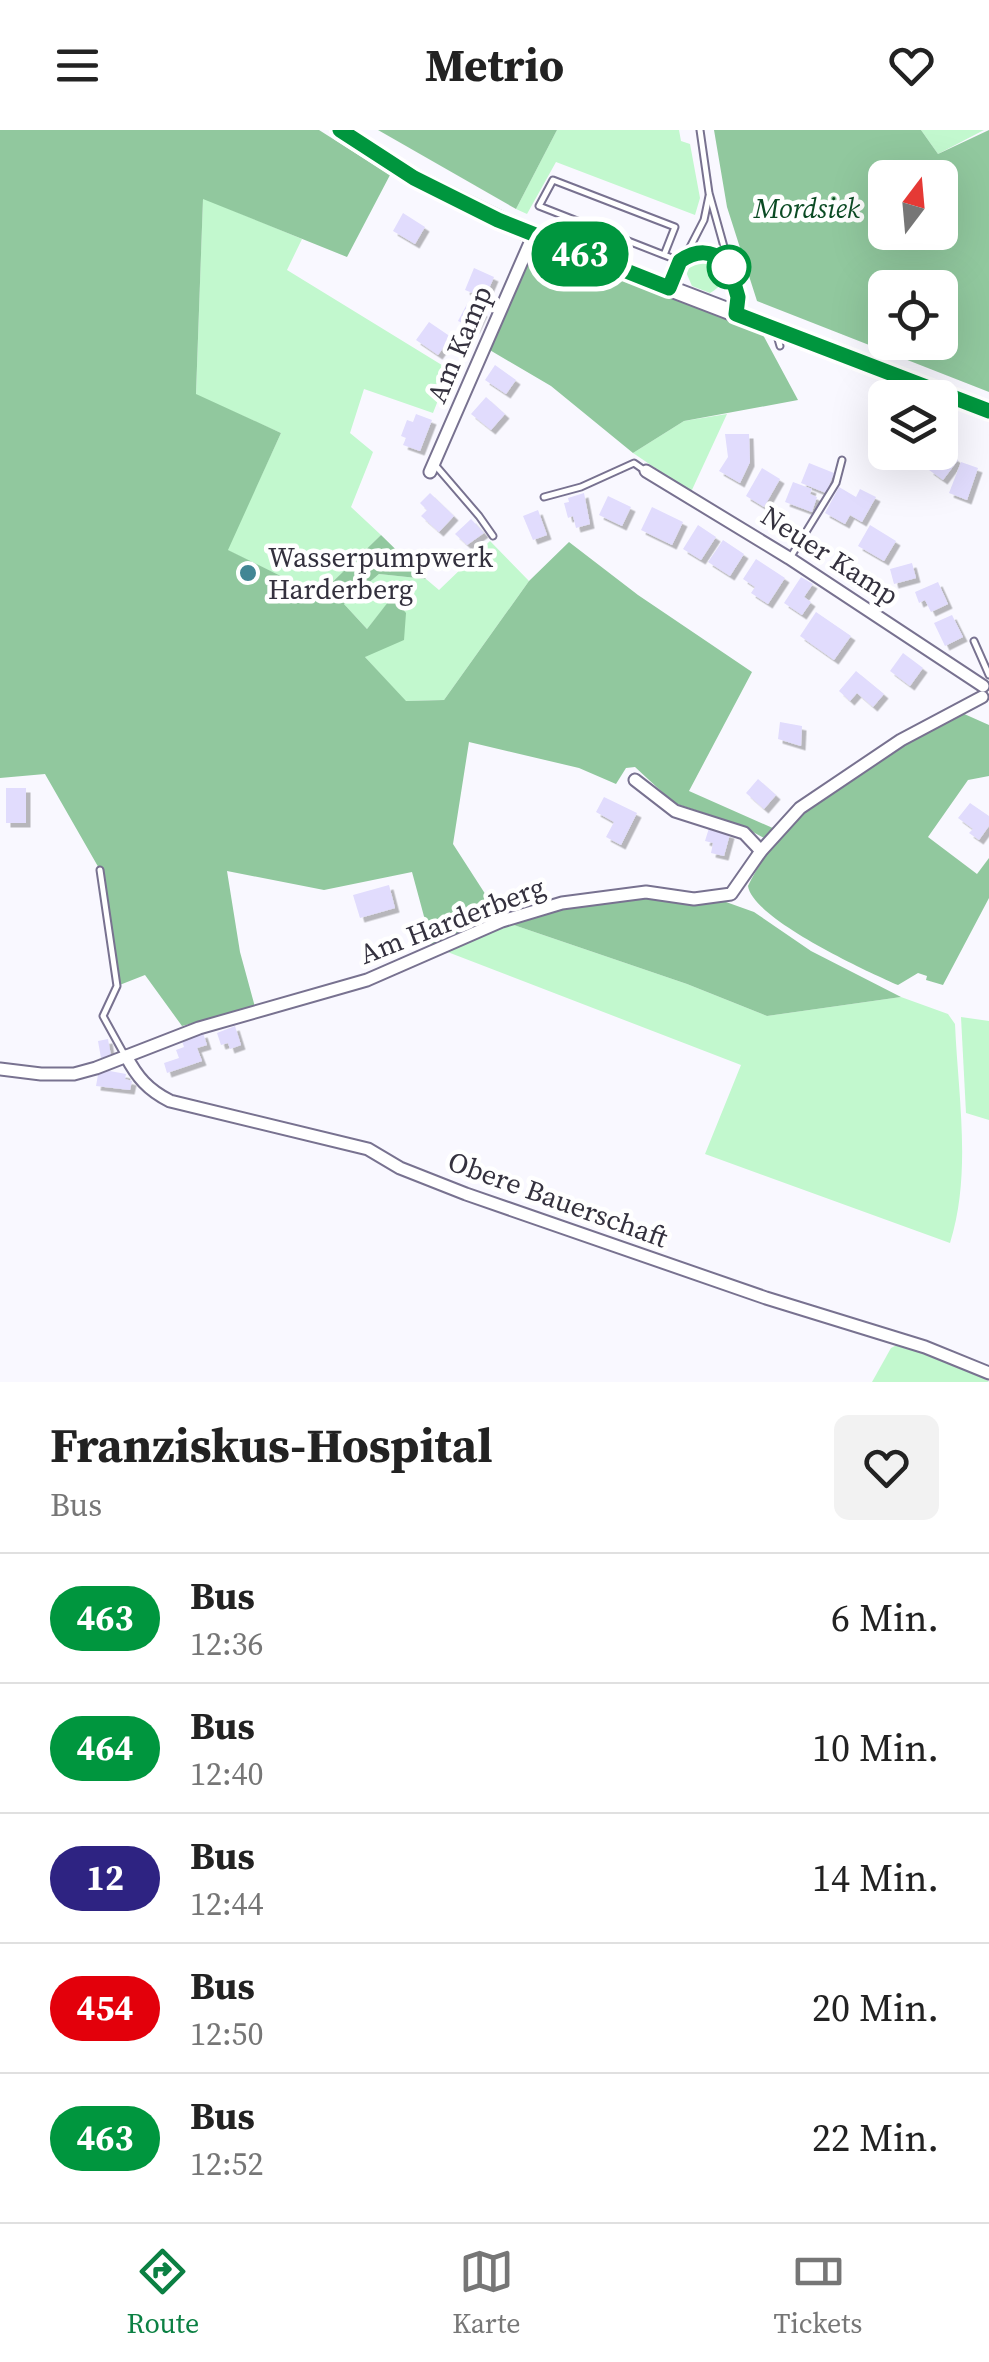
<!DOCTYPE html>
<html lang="de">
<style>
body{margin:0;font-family:"Source Serif 4",serif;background:#f2f2f2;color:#222;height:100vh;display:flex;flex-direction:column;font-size:38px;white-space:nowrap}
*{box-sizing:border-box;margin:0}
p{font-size:32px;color:#767676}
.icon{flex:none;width:55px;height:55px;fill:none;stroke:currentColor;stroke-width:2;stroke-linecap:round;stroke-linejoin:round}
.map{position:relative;height:1252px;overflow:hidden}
.drawer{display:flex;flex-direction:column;background:#fff;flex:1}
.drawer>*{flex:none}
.badge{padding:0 20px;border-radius:32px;font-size:35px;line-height:65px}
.needle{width:65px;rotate:16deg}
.fabs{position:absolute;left:868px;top:30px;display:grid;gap:20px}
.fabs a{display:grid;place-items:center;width:90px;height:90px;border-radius:15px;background:#fff;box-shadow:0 10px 40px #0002;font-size:50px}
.map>.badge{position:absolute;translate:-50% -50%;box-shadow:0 0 0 5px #fff}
.round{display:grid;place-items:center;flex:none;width:105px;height:105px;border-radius:15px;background:#f2f2f2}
.summary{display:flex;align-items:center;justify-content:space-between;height:170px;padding:0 50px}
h1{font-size:48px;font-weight:700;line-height:75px}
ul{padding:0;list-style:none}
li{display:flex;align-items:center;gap:30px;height:130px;padding:0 50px;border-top:2px solid #e0e0e0}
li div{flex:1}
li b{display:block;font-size:38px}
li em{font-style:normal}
li .badge{min-width:110px;font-weight:700;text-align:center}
header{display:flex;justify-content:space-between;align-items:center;height:130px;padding:0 50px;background:#fff;font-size:45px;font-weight:700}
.tab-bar{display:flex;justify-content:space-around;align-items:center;height:140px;border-top:2px solid #e0e0e0;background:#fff;font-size:28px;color:#767676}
.tab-bar a{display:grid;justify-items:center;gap:5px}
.tab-bar .on{color:#0b8043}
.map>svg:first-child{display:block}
.green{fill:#c2f8ce}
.forest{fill:#91c89e;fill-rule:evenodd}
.building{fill:#e1dcfd;filter:url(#shadow)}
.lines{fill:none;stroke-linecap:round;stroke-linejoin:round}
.lane-casing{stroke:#787290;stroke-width:9}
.street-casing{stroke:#787290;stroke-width:15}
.secondary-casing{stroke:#787290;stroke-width:19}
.lane{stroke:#fff;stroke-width:5}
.street{stroke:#fff;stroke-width:11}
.secondary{stroke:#fff;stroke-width:15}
.line-casing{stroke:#fff;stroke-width:22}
.line{stroke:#00963e;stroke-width:15}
.stop-dot{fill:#fff;stroke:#00963e;stroke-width:5}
.poi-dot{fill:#428694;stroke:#fff;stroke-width:4}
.labels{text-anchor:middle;stroke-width:9;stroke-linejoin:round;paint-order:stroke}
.park-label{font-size:28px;font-style:italic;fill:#0b4b24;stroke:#fff}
.street-label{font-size:28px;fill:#34313e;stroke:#fff}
.poi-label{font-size:28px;fill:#34313e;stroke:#fff;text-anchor:start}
</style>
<header><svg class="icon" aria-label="menu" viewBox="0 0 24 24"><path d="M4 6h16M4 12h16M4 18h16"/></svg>Metrio<svg class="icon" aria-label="heart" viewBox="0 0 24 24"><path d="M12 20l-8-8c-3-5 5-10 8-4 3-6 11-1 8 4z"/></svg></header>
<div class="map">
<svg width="989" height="1252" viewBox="0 0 989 1252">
<defs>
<filter id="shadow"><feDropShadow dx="4.5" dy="4.5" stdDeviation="0" flood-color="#0004"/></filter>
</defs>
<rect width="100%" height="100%" fill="#f9f8ff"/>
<g class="green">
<path d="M 557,0 L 679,0 L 681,11 L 690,14 L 700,68 L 695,85 L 556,32 L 527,84 L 516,79 Z"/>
<path d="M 921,0 L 984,0 L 938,24 Z"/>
<path d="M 203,68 L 302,109 L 287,140 L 450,240 L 433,283 L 364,259 L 350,303 L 373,322 L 351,377 L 381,405 L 319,465 L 227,420 L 281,303 L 196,265 Z"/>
<path d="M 702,127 L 723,137 C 725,150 722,156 710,163 L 692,156 L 686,142 L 692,132 Z"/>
<path d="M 727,284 L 691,362 L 633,323 L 684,291 Z"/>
<path d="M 490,411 L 529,451 L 444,570 L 405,571 L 365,527 L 392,468 L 367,499 L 344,474 L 379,444 L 426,449 L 439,460 Z"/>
<path d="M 502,791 L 687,854 L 767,886 L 901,867 L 948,884 L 955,894 C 958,965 972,1043 950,1113 L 705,1024 L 741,935 L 432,816 Z"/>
<path d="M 961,887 L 989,891 L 989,990 L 966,983 Z"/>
<path d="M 897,1215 L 972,1240 L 989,1252 L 872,1252 L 891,1218 Z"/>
</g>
<g class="forest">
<path d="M 0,0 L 319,0 L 390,45 L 347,127 L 203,69 L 196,264 L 281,303 L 228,420 L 319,465 L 381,405 L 426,449 L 379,444 L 344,474 L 367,499 L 392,467 L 406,483 L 404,510 L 365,527 L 406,571 L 444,570 L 529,451 L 569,412 L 638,465 L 752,542 L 689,661 L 775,699 L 766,709 L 740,695 L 674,673 L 635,637 L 626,638 L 616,654 L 579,638 L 469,612 L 453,714 L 502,790 L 646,762 L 712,767 L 754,782 L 811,821 L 901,867 L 767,886 L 687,854 L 502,791 L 432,816 L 412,742 L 324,760 L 227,741 L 240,822 L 255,877 L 182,896 L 145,845 L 117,856 L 100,740 L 45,644 L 0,648 Z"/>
<path d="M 378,0 L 557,0 L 516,79 Z"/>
<path d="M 714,0 L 921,0 L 938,24 L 989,0 L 989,262 L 757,171 L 727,77 ZM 885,48 L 940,48 L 940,102 L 885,102 ZM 885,158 L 940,158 L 940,212 L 885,212 Z"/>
<path d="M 545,118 L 762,203 L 798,270 L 684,291 L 633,323 L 551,256 L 488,219 L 532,122 Z"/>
<path d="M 962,583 L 989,595 L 989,646 L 968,650 L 928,707 L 977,744 L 989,728 L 989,768 L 943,855 L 926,850 L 927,846 L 918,843 L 898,855 C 866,841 753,789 748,756 C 789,671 882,624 962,583 Z"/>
</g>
<g class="building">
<path d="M 403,83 L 425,97 L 415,114 L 393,101 Z"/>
<path d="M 474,138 L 494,147 L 485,168 L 465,160 Z"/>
<path d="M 467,174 L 483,182 L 475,199 L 458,191 Z"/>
<path d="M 429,192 L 451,207 L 438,225 L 416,210 Z"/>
<path d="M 495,235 L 516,250 L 506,264 L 485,250 Z"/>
<path d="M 486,267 L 505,284 L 491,300 L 471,284 Z"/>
<path d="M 416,284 L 432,290 L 420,321 L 403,315 L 406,308 L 401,306 L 407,290 L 413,292 Z"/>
<path d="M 725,304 L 749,304 L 750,332 L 740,353 L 719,341 L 728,327 Z"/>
<path d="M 940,317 L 958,330 L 943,350 L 929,340 L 933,334 L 926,329 L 931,322 L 940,322 Z"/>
<path d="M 961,332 L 978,338 L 967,370 L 949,363 Z"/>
<path d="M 809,333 L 834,343 L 826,363 L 801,353 Z"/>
<path d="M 762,338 L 780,349 L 764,377 L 746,366 Z"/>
<path d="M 793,352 L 812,359 L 810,364 L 817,367 L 812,382 L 785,372 Z"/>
<path d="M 839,357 L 856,367 L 860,359 L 876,367 L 862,392 L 850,385 L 845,394 L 825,383 Z"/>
<path d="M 430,363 L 454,386 L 439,402 L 421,386 L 427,380 L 420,373 Z"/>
<path d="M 584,363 L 590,394 L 576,398 L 573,386 L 568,388 L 564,373 L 569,372 L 568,368 Z"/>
<path d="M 608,366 L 631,377 L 622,396 L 599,385 Z"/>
<path d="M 652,377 L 683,392 L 672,415 L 641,400 Z"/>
<path d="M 538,380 L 547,405 L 533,410 L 523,386 Z"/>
<path d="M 471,389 L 484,403 L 467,415 L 455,404 Z"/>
<path d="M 698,395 L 716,407 L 701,430 L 683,419 Z"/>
<path d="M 870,395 L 896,411 L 884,431 L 858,416 Z"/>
<path d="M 723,410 L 744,424 L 730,446 L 708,432 Z"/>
<path d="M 756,429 L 785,448 L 768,474 L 751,463 L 755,457 L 743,449 Z"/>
<path d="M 912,433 L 916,448 L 894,454 L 890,439 Z"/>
<path d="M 801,447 L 813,454 L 804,467 L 811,472 L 802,485 L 784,473 Z"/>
<path d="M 938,452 L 948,474 L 931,482 L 925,470 L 919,473 L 915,462 Z"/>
<path d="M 816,482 L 851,506 L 834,530 L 800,506 Z"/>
<path d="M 952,485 L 963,507 L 945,516 L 934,493 Z"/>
<path d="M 903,523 L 923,538 L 910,556 L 890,541 Z"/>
<path d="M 856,541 L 884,564 L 873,577 L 857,563 L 850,571 L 839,561 Z"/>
<path d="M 780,592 L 802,596 L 801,616 L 778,609 Z"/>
<path d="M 758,649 L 776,665 L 764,679 L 746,663 Z"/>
<rect x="6" y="658" width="20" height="35"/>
<path d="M 604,667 L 637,683 L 621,715 L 606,707 L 614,692 L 596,682 Z"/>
<path d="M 970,673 L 989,686 L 989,696 L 979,710 L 969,703 L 973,699 L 958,688 Z"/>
<path d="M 709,698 L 730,704 L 724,726 L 711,723 L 713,713 L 705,711 Z"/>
<path d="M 389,755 L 395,778 L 360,788 L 353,765 Z"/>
<path d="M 235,896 L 241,915 L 230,919 L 228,913 L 221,915 L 217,903 Z"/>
<path d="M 203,903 L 207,915 L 197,918 L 202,931 L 167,943 L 164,933 L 179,928 L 176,920 L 184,917 L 182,911 Z"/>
<path d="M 108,909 L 111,926 L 101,928 L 98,911 Z"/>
<path d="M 99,939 L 126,944 L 125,949 L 132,951 L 130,960 L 96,956 Z"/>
</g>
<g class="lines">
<g class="lane-casing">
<g id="lane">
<path d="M 700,0 L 709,63 L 738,167 L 737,182"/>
<path d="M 664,125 L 675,97 L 553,50 L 539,76 L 664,125 L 680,131"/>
<path d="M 683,130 L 704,122 L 727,132"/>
<path d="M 670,156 L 704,90 L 709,66"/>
<path d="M 776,202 L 780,216"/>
<path d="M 436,336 L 479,386 L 493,406"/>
<path d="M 544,367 L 581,357 L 634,333 L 644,340"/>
<path d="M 790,428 L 836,353 L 842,330"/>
<path d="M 974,511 L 989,545"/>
<path d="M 100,740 L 117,856 L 103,886 L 124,924"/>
</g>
</g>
<g class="street-casing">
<g id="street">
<path d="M 646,341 L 789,428 L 983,556"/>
<path d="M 430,342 L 533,106"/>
<path d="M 635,650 L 675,681 L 744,703 L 761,721"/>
<path d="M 126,926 C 137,947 148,960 170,971 L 368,1019 L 400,1038 L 466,1064 L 766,1168 L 925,1217 L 989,1243"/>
<path d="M 0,939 L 41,944 L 74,944 L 96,938 L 199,898 L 367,850 L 502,791 L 562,773 L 646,762 L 694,769 L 731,764 L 761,721 L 800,678 L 901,610 L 982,567"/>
</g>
</g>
<g class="secondary-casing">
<path id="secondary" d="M 340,0 L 414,47 L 533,106 L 989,281"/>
</g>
<use href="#lane" class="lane"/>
<use href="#street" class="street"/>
<use href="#secondary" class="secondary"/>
</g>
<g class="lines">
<g class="line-casing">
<path id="line" d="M 340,0 L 414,48 L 498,90 L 669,158 L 680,131 C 698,119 710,121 728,132 L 738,167 L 736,184 L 989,281"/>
</g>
<use href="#line" class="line"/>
</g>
<circle class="stop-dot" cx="729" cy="137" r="20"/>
<circle class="poi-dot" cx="248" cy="443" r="10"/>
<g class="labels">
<g class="park-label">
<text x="807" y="88">Mordsiek</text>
</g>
<g class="street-label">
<text transform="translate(459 214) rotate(-67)" y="10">Am Kamp</text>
<text transform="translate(830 425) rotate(33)" y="10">Neuer Kamp</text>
<text transform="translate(452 790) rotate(-21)" y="10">Am Harderberg</text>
<text transform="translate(558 1069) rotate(20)" y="10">Obere Bauerschaft</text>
</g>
<g class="poi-label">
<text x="268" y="437">Wasserpumpwerk<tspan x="268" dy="32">Harderberg</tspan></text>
</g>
</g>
</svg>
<div class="fabs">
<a><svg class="needle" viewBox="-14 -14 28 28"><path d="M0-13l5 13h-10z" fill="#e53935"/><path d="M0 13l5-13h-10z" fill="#767676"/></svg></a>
<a><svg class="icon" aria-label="locate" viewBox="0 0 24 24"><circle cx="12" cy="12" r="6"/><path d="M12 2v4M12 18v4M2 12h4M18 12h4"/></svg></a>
<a><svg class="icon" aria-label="layers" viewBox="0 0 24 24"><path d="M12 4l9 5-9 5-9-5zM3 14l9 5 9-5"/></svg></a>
</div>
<b class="badge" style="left:580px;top:124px;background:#00963e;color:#fff">463</b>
</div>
<section class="drawer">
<div class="summary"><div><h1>Franziskus-Hospital</h1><p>Bus</p></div><a class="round"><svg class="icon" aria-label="heart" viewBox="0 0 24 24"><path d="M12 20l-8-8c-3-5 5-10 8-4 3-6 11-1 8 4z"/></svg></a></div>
<ul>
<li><span class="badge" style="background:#00963e;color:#fff">463</span><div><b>Bus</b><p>12:36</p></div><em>6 Min.</em></li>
<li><span class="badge" style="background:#00963e;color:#fff">464</span><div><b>Bus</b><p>12:40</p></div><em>10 Min.</em></li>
<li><span class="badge" style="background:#2e2382;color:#fff">12</span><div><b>Bus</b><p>12:44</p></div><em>14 Min.</em></li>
<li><span class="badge" style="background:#e3000b;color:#fff">454</span><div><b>Bus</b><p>12:50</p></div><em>20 Min.</em></li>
<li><span class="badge" style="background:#00963e;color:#fff">463</span><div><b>Bus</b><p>12:52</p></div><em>22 Min.</em></li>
</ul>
</section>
<nav class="tab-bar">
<a class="on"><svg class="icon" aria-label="directions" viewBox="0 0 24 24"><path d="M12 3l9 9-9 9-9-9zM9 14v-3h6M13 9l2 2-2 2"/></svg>Route</a>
<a><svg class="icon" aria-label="map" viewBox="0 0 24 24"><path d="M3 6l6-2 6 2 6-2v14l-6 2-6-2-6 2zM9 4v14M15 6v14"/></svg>Karte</a>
<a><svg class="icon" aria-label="tickets" viewBox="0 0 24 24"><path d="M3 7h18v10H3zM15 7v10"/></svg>Tickets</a>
</nav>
